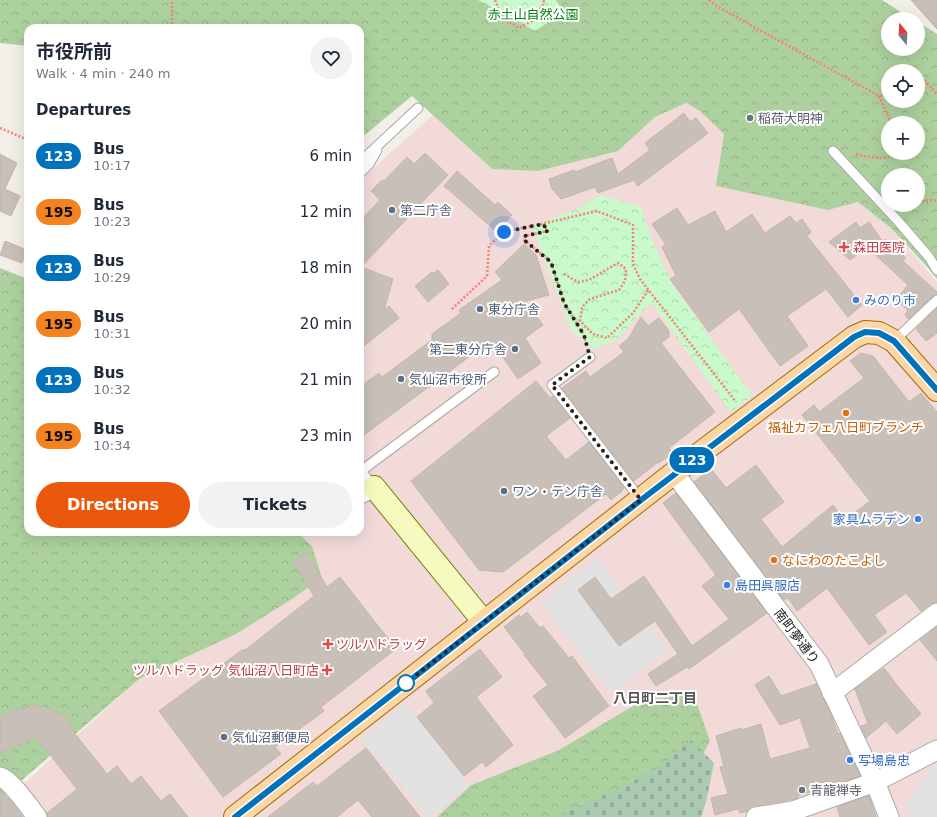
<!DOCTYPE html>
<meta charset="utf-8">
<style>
body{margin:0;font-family:"DejaVu Sans","Noto Sans JP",sans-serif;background:#f2f2f3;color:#1f2937;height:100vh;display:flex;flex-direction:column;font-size:15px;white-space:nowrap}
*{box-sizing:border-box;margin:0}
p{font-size:13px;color:#747a83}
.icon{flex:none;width:22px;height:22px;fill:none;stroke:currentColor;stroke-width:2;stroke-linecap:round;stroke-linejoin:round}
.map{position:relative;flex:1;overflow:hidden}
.panel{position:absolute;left:24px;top:24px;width:340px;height:512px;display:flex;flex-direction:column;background:#fff;border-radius:12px;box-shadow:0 4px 16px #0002}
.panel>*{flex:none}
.badge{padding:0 8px;border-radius:13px;font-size:14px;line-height:26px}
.needle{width:26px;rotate:342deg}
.fabs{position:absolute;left:881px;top:12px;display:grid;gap:8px}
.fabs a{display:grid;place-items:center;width:44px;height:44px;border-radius:50%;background:#fff;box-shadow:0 4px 16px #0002;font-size:20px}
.you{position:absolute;width:20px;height:20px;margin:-10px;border:3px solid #fff;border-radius:50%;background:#1a73e8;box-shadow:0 0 0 6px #1a73e833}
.map>.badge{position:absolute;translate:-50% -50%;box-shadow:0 0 0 2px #fff}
h2{padding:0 12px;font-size:15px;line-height:36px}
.round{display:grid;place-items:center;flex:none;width:42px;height:42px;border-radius:21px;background:#f2f2f3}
.headline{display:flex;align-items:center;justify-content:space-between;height:68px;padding:0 12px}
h1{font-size:19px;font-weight:700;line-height:30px}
.button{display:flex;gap:8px;margin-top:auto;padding:8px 12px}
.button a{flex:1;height:46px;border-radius:24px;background:#ea580c;color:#fff;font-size:16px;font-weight:700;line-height:46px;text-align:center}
.button a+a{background:#f2f2f3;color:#1f2937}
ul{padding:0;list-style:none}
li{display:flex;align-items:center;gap:12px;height:56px;padding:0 12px}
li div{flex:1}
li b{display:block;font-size:15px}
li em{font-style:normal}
li .badge{min-width:44px;font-weight:700;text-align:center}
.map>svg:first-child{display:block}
.commercial{fill:#f2dad9}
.forest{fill:url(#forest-crowns);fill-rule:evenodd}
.cemetery{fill:url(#cemetery-stones)}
.park{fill:url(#park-crowns)}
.parking{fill:#e2e2e2;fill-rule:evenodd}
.building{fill:#c7bfb8;stroke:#c4b6ab}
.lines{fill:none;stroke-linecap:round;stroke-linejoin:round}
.lane-casing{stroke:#a9a9a9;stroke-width:11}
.street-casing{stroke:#a9a9a9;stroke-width:21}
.secondary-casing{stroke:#707d05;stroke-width:24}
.primary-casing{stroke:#a06b00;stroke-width:24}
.path{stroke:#fa8072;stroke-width:2.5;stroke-dasharray:2 2;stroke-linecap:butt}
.lane{stroke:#fff;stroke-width:9}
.street{stroke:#fff;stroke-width:19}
.secondary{stroke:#f7fabf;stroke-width:22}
.primary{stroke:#fcd6a4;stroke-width:22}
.line-casing{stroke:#fff;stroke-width:9}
.line{stroke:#0072bc;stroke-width:6}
.walk{stroke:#222;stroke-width:4;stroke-dasharray:0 7.2}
.worship-dot{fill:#6b7280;stroke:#fff;stroke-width:1.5}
.service-dot{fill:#5c6f8a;stroke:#fff;stroke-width:1.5}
.health-dot{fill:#e0444e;stroke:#fff;stroke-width:1.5}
.shop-dot{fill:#3f7fe0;stroke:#fff;stroke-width:1.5}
.food-dot{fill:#e8710a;stroke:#fff;stroke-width:1.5}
.stop-dot{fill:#fff;stroke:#0072bc;stroke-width:2}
.labels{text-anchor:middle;stroke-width:4;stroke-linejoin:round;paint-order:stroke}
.park-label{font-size:13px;fill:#0c8416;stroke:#fff}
.worship-label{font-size:13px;fill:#5b616d;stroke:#fff;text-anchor:start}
.service-label{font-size:13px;fill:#4e5e75;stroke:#fff;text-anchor:start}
.health-label{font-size:13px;fill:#be3a42;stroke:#fff;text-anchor:start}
.shop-label{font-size:13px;fill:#366cbe;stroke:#fff;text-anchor:start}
.food-label{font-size:13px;fill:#c56008;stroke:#fff}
.street-label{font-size:13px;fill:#222;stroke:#fff}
.neighbourhood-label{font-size:14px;font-weight:bold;fill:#555;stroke:#fff}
</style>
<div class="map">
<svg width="937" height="817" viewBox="0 0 937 817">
<defs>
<pattern id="forest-crowns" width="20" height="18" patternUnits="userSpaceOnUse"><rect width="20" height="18" fill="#add19e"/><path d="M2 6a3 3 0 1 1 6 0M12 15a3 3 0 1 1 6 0" fill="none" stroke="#95b388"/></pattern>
<pattern id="cemetery-stones" width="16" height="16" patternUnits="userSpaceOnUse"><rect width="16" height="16" fill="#aacbaf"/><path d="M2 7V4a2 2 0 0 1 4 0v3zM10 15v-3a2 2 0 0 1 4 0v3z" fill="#92ae96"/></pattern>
<pattern id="park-crowns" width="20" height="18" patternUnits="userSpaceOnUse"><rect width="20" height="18" fill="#c8facc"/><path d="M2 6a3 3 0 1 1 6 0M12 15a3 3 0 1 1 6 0" fill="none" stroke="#acd6af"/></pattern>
</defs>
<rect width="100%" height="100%" fill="#f2efe9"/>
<path class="commercial" d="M 685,103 L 700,111 L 724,134 L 828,210 L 858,202 L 891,228 L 937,282 L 937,817 L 701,817 L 704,806 L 714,764 L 704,753 L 710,741 L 643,700 L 559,750 L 471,785 L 437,817 L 37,817 L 16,791 L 139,679 L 236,634 L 312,546 L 297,532 L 360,532 L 360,180 L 433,115 L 492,169 L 618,151 L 655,117 Z"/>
<g class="forest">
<path d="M 0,0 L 882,0 L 912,19 L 888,19 L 888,49 L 918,49 L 918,22 L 937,34 L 937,279 L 929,269 L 891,228 L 858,202 L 828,210 L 716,186 L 724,134 L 700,111 L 686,103 L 655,117 L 618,151 L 538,171 L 492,169 L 412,96 L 360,139 L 360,28 L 28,28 L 28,46 L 0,43 ZM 888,71 L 918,71 L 918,101 L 888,101 ZM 888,123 L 918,123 L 918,153 L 888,153 ZM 888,175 L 918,175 L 918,205 L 888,205 Z"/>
<path d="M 0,268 L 28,279 L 28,532 L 297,532 L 312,546 L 322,578 L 292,599 L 236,634 L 139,679 L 0,799 Z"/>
<path d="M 694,695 L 710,741 L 682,795 L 653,817 L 437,817 L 471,785 L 559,750 L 643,700 Z"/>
</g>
<path class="cemetery" d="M 691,740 L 714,763 L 706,802 L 701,817 L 557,817 L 630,783 L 665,763 Z"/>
<g class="park">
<path d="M 478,0 L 556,0 L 564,12 L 535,31 Z"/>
<path d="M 601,195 L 641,207 L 651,238 L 673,285 L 752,396 L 731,412 L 651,302 L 616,340 L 594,349 L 572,331 L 548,270 L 532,225 L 578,209 Z"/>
</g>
<g class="parking">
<path d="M 598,558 L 668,649 L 611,693 L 540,602 ZM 595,577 L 637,634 L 620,646 L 578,590 Z"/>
<path d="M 405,703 L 469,784 L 431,817 L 428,817 L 361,739 Z"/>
<path d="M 937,764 L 937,817 L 911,817 L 905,803 Z"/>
</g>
<g class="building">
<path d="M 911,0 L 937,0 L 937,29 Z"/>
<path d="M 684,113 L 690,122 L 696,118 L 708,133 L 638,186 L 634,180 L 598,193 L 595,187 L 561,199 L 552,189 L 549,179 L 574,170 L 575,172 L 612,158 L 618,174 L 650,150 L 645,143 Z"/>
<path d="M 425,153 L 448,175 L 361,267 L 393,279 L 384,310 L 389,306 L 399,318 L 360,349 L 360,221 L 380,200 L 371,191 L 382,180 L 384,181 L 407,157 L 414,164 Z"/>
<path d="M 0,154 L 17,163 L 5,189 L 20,196 L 11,216 L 0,211 Z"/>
<path d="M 457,171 L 495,205 L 498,202 L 512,215 L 497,232 L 444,186 Z"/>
<path d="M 677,208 L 688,225 L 715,211 L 726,232 L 752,214 L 765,233 L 790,216 L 796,223 L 802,219 L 811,232 L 807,236 L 862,305 L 848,317 L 826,289 L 787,316 L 808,346 L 780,366 L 739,309 L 709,332 L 670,279 L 676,276 L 662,247 L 666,245 L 652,224 Z"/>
<path d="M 856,222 L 860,228 L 869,222 L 883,242 L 885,239 L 906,258 L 903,261 L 937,292 L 937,294 L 933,296 L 908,319 L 905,315 L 908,310 L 896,300 L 908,285 L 867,247 L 850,260 L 829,242 Z"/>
<path d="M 5,241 L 27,250 L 22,263 L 0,255 Z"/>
<path d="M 524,244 L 536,255 L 549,295 L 526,301 L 543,325 L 525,338 L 541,363 L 518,379 L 494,344 L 479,354 L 477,351 L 360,438 L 360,387 L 379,373 L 382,377 L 432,340 L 432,334 L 461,313 L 459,310 L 502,280 L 495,272 Z"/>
<path d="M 438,270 L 449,284 L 428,302 L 415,286 L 432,272 L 433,274 Z"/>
<path d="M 937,308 L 937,333 L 926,341 L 916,329 Z"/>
<path d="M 641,317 L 648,326 L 659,318 L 669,331 L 669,337 L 661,343 L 715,412 L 669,448 L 673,453 L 659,463 L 658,462 L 634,481 L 562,388 L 586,371 L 590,377 L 624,352 L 619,346 L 628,339 Z"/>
<path d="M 861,353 L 873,356 L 909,402 L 921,393 L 937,412 L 937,602 L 930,604 L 921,611 L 906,593 L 874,615 L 887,632 L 869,645 L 827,588 L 797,611 L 788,598 L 784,600 L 694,482 L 711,469 L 726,488 L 756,465 L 784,502 L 761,519 L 782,547 L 833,505 L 845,520 L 870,501 L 802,415 L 814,405 L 819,412 L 864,378 L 850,361 Z"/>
<path d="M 536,381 L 550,398 L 553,396 L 570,418 L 546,436 L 566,460 L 589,442 L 624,488 L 622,490 L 622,491 L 611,500 L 606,494 L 503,572 L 479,570 L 411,481 Z"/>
<path d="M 676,493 L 767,613 L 689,669 L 687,667 L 656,686 L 648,674 L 678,654 L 655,621 L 619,646 L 578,590 L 595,577 L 611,599 L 644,576 L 692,646 L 729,619 L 702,586 L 716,575 L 663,503 Z"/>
<path d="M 307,553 L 327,587 L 340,577 L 396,649 L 321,707 L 324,711 L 275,747 L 281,754 L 223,797 L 159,711 L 242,650 L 245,650 L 314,596 L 293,562 Z"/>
<path d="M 527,612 L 540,628 L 543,626 L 569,658 L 572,656 L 609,706 L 565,738 L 533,696 L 548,685 L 524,655 L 525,654 L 504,627 L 519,615 L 521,617 Z"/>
<path d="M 937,627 L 937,661 L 920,640 Z"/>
<path d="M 480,649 L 502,677 L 476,697 L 513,745 L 486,767 L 482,762 L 464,776 L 417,717 L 434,703 L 426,691 Z"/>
<path d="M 884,668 L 892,678 L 891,678 L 921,714 L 897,734 L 886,721 L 866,738 L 861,726 L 868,724 L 855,689 Z"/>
<path d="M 769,676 L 781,696 L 816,684 L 831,714 L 838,734 L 840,733 L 860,776 L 797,796 L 798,798 L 784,801 L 754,806 L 749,808 L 747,811 L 740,813 L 738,809 L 715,815 L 711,798 L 728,794 L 720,767 L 724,766 L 716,736 L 741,728 L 742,730 L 761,724 L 770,759 L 810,748 L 800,718 L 780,725 L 755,685 Z"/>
<path d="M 34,704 L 65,715 L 72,730 L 107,774 L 117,766 L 131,784 L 141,776 L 161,801 L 170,794 L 188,817 L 48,817 L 47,813 L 77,789 L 39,741 L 37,737 L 0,753 L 0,717 L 22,708 L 23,710 Z"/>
<path d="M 366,748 L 420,817 L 372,817 L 358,800 L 337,817 L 268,817 L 313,782 L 317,786 Z"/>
<path d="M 0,790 L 12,802 L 23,817 L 0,817 Z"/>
<path d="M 869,796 L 876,817 L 840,817 L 837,807 Z"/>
</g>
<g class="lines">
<g class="lane-casing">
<g id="lane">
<path d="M 833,151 L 897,220 L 929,257 L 937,270"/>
<path d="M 360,162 L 418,108"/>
<path d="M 360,173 L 369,164 L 377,150"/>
<path d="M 894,341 L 937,300"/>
<path d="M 590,357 L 552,385 L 641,500"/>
<path d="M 374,487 L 361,471 L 494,372"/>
</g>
</g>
<g class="street-casing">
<g id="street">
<path d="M 674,473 L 819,664 L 875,782 L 889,817"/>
<path d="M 360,494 L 374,487"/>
<path d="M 832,693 L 937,613"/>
<path d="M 0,777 C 11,780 30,808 37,817"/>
<path d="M 756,817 L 793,811 L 875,782 L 937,750"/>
</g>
</g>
<g class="secondary-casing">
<path id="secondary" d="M 374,487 L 484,622"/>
</g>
<g class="primary-casing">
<path id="primary" d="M 235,817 L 674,473 L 854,337 L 865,332 L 879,333 L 894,341 L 937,390"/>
</g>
<g class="path">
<path d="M 495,0 L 502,18 L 519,28 L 532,21 L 543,5 L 544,0"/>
<path d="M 709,0 L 718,7 L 879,96 L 888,95"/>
<path d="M 172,28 L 172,0"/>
<path d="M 918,79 L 921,77 L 937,94"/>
<path d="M 879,96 L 891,123"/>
<path d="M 0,128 L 28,140"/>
<path d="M 856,154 C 873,158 882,160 899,154 L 900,153"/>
<path d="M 918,202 L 929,200 L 937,201"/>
<path d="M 543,224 L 548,231 L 525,236 L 524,240 L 551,262 L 564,303 L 584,335 L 586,345"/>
<path d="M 564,274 L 578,282 L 589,280 L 618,263 L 626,269 L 625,281 L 619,290 L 590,299 L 582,307 L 580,321 L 593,334 L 607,338 L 633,313 L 649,289"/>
<path d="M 452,309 L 487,276 L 489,246 L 503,232 L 550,222 L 597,211 L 633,225 L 633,264 L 640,279 L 736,402"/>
</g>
<use href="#lane" class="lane"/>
<use href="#street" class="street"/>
<use href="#secondary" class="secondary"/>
<use href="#primary" class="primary"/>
</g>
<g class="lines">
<g class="line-casing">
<path id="line" d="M 235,817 L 641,500 L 854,337 L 865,332 L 879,333 L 894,341 L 937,390"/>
</g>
<use href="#line" class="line"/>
<path class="walk" d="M 406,683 L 641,500 L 552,385 L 590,357 L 584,335 L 564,303 L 551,262 L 524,240 L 525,236 L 548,231 L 543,224 L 504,232"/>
</g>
<g class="worship-dot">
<circle cx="750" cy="118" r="4"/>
<circle cx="802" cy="790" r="4"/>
</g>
<g class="service-dot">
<circle cx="392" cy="210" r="4"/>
<circle cx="480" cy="309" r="4"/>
<circle cx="515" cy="349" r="4"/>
<circle cx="401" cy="379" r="4"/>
<circle cx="504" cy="491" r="4"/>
<circle cx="224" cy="737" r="4"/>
</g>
<g class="health-dot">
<path d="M842 241h4v4h4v4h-4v4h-4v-4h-4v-4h4z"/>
<path d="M326 638h4v4h4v4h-4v4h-4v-4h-4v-4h4z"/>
<path d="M325 664h4v4h4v4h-4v4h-4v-4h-4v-4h4z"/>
</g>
<g class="shop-dot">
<circle cx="856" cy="300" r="4"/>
<circle cx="918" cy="519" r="4"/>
<circle cx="727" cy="585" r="4"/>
<circle cx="850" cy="760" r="4"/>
</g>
<g class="food-dot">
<circle cx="846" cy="413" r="4"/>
<circle cx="774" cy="560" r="4"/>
</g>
<circle class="stop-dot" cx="406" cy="683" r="8"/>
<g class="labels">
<g class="park-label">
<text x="533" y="19">赤土山自然公園</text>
</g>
<g class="worship-label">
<text x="758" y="123">稲荷大明神</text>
<text x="810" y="795">青龍禅寺</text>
</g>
<g class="service-label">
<text x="400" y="215">第二庁舎</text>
<text x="488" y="314">東分庁舎</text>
<text x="507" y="354" text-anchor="end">第二東分庁舎</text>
<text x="409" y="384">気仙沼市役所</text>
<text x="512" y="496">ワン・テン庁舎</text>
<text x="232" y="742">気仙沼郵便局</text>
</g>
<g class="health-label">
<text x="853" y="252">森田医院</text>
<text x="336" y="649">ツルハドラッグ</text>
<text x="319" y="675" text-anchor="end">ツルハドラッグ 気仙沼八日町店</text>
</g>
<g class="shop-label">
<text x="864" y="305">みのり市</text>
<text x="910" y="524" text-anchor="end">家具ムラデン</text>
<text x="735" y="590">島田呉服店</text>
<text x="858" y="765">写場島忠</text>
</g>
<g class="food-label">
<text x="846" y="432">福祉カフェ八日町ブランチ</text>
<text x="782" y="565" text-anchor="start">なにわのたこよし</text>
</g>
<g class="street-label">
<text transform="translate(797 636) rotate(53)" y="5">南町夢通り</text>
</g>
<g class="neighbourhood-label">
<text x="655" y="703">八日町二丁目</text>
</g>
</g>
</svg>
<div class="fabs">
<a><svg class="needle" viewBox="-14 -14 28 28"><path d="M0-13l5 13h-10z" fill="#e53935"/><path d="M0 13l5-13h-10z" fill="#747a83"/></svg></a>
<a><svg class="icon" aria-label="locate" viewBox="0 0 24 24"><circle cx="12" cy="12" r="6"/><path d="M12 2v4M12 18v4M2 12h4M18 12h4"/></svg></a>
<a>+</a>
<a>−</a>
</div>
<div class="you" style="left:504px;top:232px"></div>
<b class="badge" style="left:692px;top:460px;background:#0072bc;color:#fff">123</b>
<section class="panel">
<div class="headline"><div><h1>市役所前</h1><p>Walk · 4 min · 240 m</p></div><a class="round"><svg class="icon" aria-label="heart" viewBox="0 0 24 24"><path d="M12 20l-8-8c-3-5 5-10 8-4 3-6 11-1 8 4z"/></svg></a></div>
<h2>Departures</h2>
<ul>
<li><span class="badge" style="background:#0072bc;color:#fff">123</span><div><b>Bus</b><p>10:17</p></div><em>6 min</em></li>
<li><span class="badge" style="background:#f58220;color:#111">195</span><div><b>Bus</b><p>10:23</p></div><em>12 min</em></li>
<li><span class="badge" style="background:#0072bc;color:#fff">123</span><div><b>Bus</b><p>10:29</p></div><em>18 min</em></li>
<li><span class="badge" style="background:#f58220;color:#111">195</span><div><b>Bus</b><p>10:31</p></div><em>20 min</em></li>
<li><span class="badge" style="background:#0072bc;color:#fff">123</span><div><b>Bus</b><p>10:32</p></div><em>21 min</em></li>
<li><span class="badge" style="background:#f58220;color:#111">195</span><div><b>Bus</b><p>10:34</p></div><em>23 min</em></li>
</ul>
<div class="button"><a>Directions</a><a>Tickets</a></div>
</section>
</div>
